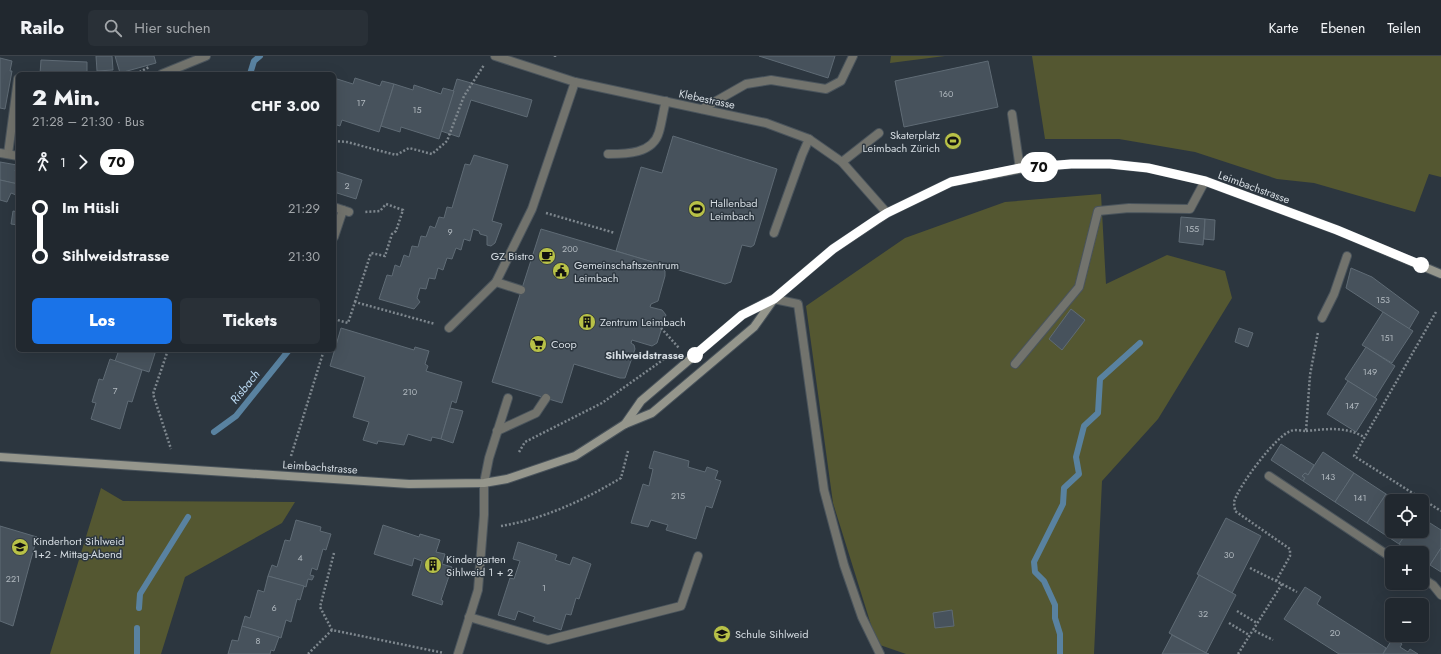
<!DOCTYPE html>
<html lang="de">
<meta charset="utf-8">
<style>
body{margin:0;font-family:Jost,sans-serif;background:#293037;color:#f1f3f6;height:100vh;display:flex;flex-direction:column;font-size:15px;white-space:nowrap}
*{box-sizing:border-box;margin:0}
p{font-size:13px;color:#a2a6aa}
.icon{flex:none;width:22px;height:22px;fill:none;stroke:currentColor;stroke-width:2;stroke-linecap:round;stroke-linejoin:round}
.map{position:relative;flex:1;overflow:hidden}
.panel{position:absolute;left:16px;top:16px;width:320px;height:280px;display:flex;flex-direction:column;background:#21282f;border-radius:6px;box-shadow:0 4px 16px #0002,0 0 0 1px #3e444b}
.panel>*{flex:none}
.badge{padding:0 8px;border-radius:13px;font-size:14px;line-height:26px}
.fabs{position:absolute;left:1385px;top:438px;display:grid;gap:8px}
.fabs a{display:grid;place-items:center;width:44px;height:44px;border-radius:6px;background:#21282f;box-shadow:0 4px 16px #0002,0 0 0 1px #3e444b;font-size:20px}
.map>.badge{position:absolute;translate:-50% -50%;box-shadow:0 0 0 2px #fff}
.legs{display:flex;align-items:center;gap:6px;height:44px;padding:0 16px;font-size:13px}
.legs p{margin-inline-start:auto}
.overview{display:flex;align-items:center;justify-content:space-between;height:68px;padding:0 16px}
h1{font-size:22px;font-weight:800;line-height:30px}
.action{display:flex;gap:8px;margin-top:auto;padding:8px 16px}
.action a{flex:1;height:46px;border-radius:6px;background:#1a73e8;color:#fff;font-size:16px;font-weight:800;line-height:46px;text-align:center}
.action a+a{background:#293037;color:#f1f3f6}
ul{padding:0 16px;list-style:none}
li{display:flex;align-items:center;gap:14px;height:48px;font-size:15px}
li i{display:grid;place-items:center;width:6px;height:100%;margin:0 5px;background:currentColor}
li i::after{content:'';width:10px;height:10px;margin:-5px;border:3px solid;border-radius:50%;background:#21282f}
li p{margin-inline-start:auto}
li:first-child i{background:linear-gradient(#0000 50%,currentColor 0)}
li:last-child i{background:linear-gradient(currentColor 50%,#0000 0)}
header{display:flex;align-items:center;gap:24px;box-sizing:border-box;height:56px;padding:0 20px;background:#21282f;border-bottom:1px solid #3e444b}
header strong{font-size:19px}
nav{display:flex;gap:22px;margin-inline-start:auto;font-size:14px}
.search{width:280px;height:36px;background:#293037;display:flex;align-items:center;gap:10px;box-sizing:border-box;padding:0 14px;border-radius:6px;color:#a2a6aa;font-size:15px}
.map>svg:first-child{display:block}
.green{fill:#545731}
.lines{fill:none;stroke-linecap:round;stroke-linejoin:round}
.stream{stroke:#5982a0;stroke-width:6}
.building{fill:#47525c;stroke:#5f6b75}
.lane-casing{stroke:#4a545c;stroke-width:10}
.street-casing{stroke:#4a545c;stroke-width:10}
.secondary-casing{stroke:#4a545c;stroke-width:10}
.path{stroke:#7e878e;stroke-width:2.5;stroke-dasharray:2 2;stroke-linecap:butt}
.lane{stroke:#72736d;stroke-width:8}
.street{stroke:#72736d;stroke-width:8}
.secondary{stroke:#95968c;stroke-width:8}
.line-1-casing{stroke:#fff;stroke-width:9}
.line-1{stroke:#fff;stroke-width:6}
.stop-1-dot{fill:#fff;stroke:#fff;stroke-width:2}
.labels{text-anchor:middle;stroke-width:3;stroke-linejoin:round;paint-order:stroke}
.number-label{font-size:9px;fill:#b2bac0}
.street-label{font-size:11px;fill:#d5dce2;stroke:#2c363f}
.poi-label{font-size:11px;fill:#d5dce2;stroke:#2c363f;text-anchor:start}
.stop-label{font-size:11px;font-weight:bold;fill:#d5dce2;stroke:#2c363f;text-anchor:end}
.water-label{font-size:12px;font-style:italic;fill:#bddbf4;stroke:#2c363f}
</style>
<header>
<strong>Railo</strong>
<div class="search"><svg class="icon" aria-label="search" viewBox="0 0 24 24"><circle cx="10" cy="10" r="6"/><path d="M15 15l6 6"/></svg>Hier suchen</div>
<nav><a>Karte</a><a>Ebenen</a><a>Teilen</a></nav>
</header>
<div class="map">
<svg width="1441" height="598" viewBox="0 0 1441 598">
<rect width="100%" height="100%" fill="#2c363f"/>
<g class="green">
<path d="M 891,0 L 945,0 L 890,7 Z"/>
<path d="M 1032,0 L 1441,0 L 1441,121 L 1429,118 L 1415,156 L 1314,127 L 1277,123 L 1195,96 L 1119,83 L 1045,83 Z"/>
<path d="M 1101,138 L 1106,228 L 1167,199 L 1225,215 L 1232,242 L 1158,363 L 1102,425 L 1094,598 L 906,598 L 877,588 L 833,447 L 806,250 L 905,182 L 1005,146 Z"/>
<path d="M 101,432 L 123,445 L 295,446 L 282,467 L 185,521 L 161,598 L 50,598 Z"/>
</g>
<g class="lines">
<g class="stream">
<path d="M 250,18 L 254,5 L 260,0"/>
<path d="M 214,376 L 236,360 L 289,294"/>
<path d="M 139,552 L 140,538 L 188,461"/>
<path d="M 137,598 L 137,572"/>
<path d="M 1060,598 L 1060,578 L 1055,562 L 1055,549 L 1044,525 L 1035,516 L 1034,506 L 1063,448 L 1064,432 L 1079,418 L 1076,401 L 1084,370 L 1098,357 L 1100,323 L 1140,287"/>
</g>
</g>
<g class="building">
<path d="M 96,0 L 112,0 L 113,14 L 97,15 Z"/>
<path d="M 115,0 L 154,0 L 156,7 L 120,17 Z"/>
<path d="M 759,0 L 835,0 L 828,22 Z"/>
<path d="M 0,2 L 12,5 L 10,15 L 12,15 L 5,53 L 0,52 Z"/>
<path d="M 41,4 L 87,6 L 87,18 L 40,18 Z"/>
<path d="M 988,5 L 998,51 L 904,71 L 895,25 Z"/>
<path d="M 334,22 L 353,28 L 355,22 L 380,30 L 382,25 L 394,28 L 379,76 L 342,64 L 340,70 L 334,68 Z"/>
<path d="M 457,23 L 532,44 L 527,61 L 471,44 L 459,81 L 441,75 Z"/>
<path d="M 394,28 L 413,34 L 414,29 L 441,38 L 443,32 L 454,35 L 439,83 L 401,71 L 400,76 L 381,70 Z"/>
<path d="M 673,80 L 777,113 L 754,189 L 751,191 L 742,189 L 731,226 L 725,228 L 616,195 L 641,111 L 662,117 Z"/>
<path d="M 474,99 L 508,109 L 492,165 L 502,168 L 495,187 L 491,190 L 487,189 L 487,180 L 480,178 L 479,175 L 473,173 L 470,185 L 464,183 L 461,194 L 456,192 L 452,203 L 447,202 L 443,214 L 438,212 L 435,223 L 429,222 L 426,233 L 420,232 L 417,242 L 420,246 L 414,253 L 379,243 L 387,219 L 392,220 L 395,209 L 400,211 L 404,199 L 409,201 L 412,190 L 418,191 L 421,180 L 426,181 L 430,170 L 435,172 L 439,161 L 444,162 L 447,151 L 452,152 L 465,108 L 470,109 Z"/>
<path d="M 0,106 L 17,109 L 15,115 L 18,115 L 18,128 L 0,124 Z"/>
<path d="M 334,115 L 362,124 L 356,143 L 334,136 Z"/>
<path d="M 0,124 L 18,128 L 16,139 L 11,137 L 7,146 L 0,144 Z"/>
<path d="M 13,155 L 18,156 L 18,169 L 11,168 Z"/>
<path d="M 1181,161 L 1205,163 L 1203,189 L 1179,186 Z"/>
<path d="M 1205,163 L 1215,164 L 1214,184 L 1204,183 Z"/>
<path d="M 541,173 L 663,209 L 662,212 L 665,215 L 665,220 L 658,245 L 651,248 L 650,251 L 662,254 L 666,259 L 657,287 L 652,290 L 632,284 L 631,287 L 634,289 L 635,293 L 625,322 L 620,322 L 574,308 L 562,347 L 492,326 Z"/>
<path d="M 1351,212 L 1372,221 L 1419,256 L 1409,273 L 1346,232 Z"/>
<path d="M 1071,253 L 1085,264 L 1062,294 L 1049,283 Z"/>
<path d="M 1383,256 L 1413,275 L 1392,307 L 1362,289 Z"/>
<path d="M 341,272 L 414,294 L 415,291 L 429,295 L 425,308 L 428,310 L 426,315 L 462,326 L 456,347 L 452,345 L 441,383 L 432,381 L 431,385 L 408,378 L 404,389 L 378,385 L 377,388 L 363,384 L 369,366 L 353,361 L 365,321 L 330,310 Z"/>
<path d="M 1239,272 L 1253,277 L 1248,291 L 1235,286 Z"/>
<path d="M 1366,291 L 1395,310 L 1375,342 L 1345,323 Z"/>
<path d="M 119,294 L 160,294 L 160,296 L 156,294 L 149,316 L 115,305 Z"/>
<path d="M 110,303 L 142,314 L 132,346 L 128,345 L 120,373 L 91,363 L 96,347 L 92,346 L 99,323 L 103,324 Z"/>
<path d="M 1348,325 L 1377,343 L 1356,376 L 1327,358 Z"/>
<path d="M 450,352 L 463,355 L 453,387 L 441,383 Z"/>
<path d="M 1281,388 L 1314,409 L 1308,419 L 1305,417 L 1302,420 L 1305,422 L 1303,425 L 1271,404 Z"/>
<path d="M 654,395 L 689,405 L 688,411 L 705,416 L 707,411 L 718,415 L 715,423 L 721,425 L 712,452 L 706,450 L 696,483 L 666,474 L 668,469 L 651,464 L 648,471 L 631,467 L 643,428 L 649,430 L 653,413 L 649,412 Z"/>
<path d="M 1323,396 L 1354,417 L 1335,446 L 1303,425 L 1305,422 L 1302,420 L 1305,417 L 1308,419 Z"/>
<path d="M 1354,417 L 1386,438 L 1367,467 L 1335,446 Z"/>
<path d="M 1386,438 L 1397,445 L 1392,445 L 1392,475 L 1408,475 L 1399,488 L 1367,467 Z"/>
<path d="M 1226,462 L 1261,480 L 1232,537 L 1197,518 Z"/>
<path d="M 1422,462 L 1441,474 L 1441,492 L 1430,509 L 1422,504 L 1422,497 L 1412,497 L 1399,488 L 1408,475 L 1422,475 Z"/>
<path d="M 296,464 L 321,471 L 320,475 L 331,478 L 326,494 L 323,493 L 317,514 L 312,512 L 310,519 L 314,520 L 312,524 L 308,523 L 306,531 L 268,520 L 272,509 L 277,511 L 285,484 L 290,485 Z"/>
<path d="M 383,469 L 419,481 L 420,478 L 440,484 L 436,496 L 445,498 L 442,508 L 452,511 L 441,544 L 443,545 L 442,549 L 412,539 L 422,505 L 414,502 L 412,510 L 374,498 Z"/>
<path d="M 0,470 L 37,481 L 13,570 L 0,565 Z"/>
<path d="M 518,486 L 557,499 L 555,504 L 570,509 L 573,501 L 591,508 L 579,543 L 576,542 L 571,559 L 566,558 L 561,574 L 533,565 L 535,561 L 518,555 L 515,564 L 498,559 L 510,522 L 514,523 L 520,505 L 513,503 Z"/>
<path d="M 1441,492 L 1441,516 L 1430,509 Z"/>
<path d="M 1199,519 L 1236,539 L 1206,597 L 1169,577 Z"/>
<path d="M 268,520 L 304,530 L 300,544 L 297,543 L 291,566 L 286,564 L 281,582 L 242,570 L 245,560 L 250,562 L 258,534 L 264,536 Z"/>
<path d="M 1305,531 L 1321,541 L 1317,548 L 1386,592 L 1383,598 L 1339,598 L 1284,563 Z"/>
<path d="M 952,554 L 954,570 L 935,572 L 933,557 Z"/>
<path d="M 242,570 L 279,581 L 274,595 L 271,594 L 270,598 L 228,598 L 232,584 L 238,585 Z"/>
<path d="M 1172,579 L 1206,597 L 1209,598 L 1162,598 Z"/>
<path d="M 1393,582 L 1402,588 L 1400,591 L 1408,596 L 1410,593 L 1418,598 L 1383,598 Z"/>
</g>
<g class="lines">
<g class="lane-casing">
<g id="lane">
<path d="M 702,53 L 746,28 L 771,24 L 826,33 L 841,25 L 853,0"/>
<path d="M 1012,58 L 1020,113"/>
<path d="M 8,98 L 18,23"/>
<path d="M 608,98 C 626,98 653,98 659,76 C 662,66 663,55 666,45"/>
<path d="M 842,106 L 879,77"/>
<path d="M 774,177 L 802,99 L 809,83"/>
<path d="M 334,181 L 343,154"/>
<path d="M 496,226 L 521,234"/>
<path d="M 774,243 L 798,248 L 824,434 L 844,509 L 862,561 L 880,598"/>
<path d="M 1322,262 L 1334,238 L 1347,200"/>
<path d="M 449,272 L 496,226 L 532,153 L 575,26"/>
<path d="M 1015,308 L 1079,231 L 1098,155 L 1129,152 L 1190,153 L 1205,125"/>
<path d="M 497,375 L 536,357 L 546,342"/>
<path d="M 1269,420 L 1392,502"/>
<path d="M 484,427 L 489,402 L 508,342"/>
<path d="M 1422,522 L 1433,529 L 1441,539"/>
<path d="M 469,561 L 548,584 L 681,550 L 698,500"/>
</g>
</g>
<g class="street-casing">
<g id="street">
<path d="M 495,0 L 575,26 L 766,67 L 809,83 L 842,106 L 887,157"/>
<path d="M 162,18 L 206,0"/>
<path d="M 0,97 L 18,100"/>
<path d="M 334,151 L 349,156"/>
<path d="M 458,598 L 478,534 L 484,459 L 484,427"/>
</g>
</g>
<g class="secondary-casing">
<g id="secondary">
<path d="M 625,368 L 641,345 L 742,259 L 773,243"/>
<path d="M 0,401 L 409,428 L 484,427 L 507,423 L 575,400 L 625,368 L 652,357 L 754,271 L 774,243 L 833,193 L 887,157 L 951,126 L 1020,113 L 1071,108 L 1110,108 L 1148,112 L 1205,125 L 1337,174 L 1441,218"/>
</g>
</g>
<g class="path">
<path d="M 555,1 L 555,0"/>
<path d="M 136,18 L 149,11"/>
<path d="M 334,85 L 347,86 L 396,99 L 409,92 L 432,98 L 447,85 L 464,40 L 484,9"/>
<path d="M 546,157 L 615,177"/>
<path d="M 355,246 L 371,197 L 385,200 L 392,178 L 396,175 L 403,154 L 386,148 L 380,155 L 364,156"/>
<path d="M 1436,256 L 1354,400 L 1441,455"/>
<path d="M 334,263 L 348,267 L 355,246 L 435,268"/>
<path d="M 661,272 L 679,292"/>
<path d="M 168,294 L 153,338 L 171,393"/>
<path d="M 170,294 L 177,296 L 178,294"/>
<path d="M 1306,375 C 1327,373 1345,370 1364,381"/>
<path d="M 519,396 L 525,386 L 602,347 L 667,301"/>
<path d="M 291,400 L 324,294"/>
<path d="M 501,470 C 544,463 584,444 621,422 L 628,395"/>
<path d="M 334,497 L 320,551 L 332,574 L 444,597"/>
<path d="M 1250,512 L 1282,528 L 1253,574 L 1273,584"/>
<path d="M 1276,525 L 1290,500 L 1290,493 L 1235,455 C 1235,452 1234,449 1234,446 C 1238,431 1276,379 1291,375 C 1295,373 1302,375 1306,375 L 1310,319 L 1318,276"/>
<path d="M 1282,528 L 1297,536"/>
<path d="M 1237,555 L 1257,567"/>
<path d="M 1229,567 L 1249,579"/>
<path d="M 308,598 L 332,574"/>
<path d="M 1238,598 L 1253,574"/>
</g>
<use href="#lane" class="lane"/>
<use href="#street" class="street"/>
<use href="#secondary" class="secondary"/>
</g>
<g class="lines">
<g class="line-1-casing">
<path id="line-1" d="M 695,299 L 742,259 L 774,243 L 833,193 L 876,164 L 887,157 L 951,126 L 1020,112 L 1071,108 L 1110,108 L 1148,112 L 1205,125 L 1337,174 L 1421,209"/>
</g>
<use href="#line-1" class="line-1"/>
</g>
<defs>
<g id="stadium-disc" transform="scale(0.9)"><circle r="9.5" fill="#b8c147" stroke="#2c363f"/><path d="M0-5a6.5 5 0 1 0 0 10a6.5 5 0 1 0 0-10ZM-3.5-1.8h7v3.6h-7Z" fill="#111"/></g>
<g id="cafe-disc" transform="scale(0.9)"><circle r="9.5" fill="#b8c147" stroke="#2c363f"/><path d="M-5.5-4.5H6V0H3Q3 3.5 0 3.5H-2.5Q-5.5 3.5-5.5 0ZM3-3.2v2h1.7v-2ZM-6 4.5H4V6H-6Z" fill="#111"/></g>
<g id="civic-disc" transform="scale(0.9)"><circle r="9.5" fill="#b8c147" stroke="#2c363f"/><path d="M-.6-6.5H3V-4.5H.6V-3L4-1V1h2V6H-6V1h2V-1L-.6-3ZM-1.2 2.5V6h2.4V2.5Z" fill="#111"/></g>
<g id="building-disc" transform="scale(0.9)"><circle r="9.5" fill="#b8c147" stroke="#2c363f"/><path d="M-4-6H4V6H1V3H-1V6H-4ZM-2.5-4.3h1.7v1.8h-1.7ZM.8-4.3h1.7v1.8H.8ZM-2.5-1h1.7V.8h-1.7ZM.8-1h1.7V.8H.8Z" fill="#111"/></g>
<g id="supermarket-disc" transform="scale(0.9)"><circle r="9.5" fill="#b8c147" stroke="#2c363f"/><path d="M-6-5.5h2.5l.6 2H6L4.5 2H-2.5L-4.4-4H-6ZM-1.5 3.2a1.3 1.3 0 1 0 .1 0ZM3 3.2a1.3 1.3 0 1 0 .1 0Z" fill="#111"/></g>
<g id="school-disc" transform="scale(0.9)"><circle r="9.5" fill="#b8c147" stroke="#2c363f"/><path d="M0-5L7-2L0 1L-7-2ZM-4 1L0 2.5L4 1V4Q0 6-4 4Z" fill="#111"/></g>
</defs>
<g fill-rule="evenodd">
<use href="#stadium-disc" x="953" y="85"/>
<use href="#stadium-disc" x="697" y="153"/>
<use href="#cafe-disc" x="547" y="200"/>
<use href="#civic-disc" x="561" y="215"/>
<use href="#building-disc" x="587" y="266"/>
<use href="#supermarket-disc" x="538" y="288"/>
<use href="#school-disc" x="20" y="491"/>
<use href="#building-disc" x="433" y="509"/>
<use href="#school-disc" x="722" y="578"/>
</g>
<g class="stop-1-dot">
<circle cx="1421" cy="209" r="7"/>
<circle cx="695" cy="299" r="7"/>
</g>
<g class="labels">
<g class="number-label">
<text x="946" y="41">160</text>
<text x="361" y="50">17</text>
<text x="417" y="57">15</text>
<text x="347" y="133">2</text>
<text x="1192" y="176">155</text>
<text x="450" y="179">9</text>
<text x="570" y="196">200</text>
<text x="1383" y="247">153</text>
<text x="1387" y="285">151</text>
<text x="1370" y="319">149</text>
<text x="115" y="338">7</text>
<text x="410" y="339">210</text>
<text x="1352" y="353">147</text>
<text x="1328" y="424">143</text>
<text x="678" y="443">215</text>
<text x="1360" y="445">141</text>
<text x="1229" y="502">30</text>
<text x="300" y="505">4</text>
<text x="13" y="526">221</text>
<text x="544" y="535">1</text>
<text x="274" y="555">6</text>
<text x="1203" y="561">32</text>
<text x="1335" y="580">20</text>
<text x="258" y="588">8</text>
</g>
<g class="street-label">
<text transform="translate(707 43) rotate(12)" y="4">Klebestrasse</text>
<text transform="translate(1254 131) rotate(20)" y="4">Leimbachstrasse</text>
<text transform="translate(320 411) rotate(4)" y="4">Leimbachstrasse</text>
</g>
<g class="poi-label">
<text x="940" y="83" text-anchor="end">Skaterplatz<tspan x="940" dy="13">Leimbach Zürich</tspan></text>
<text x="710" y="151">Hallenbad<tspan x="710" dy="13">Leimbach</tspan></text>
<text x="534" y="204" text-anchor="end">GZ Bistro</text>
<text x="574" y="213">Gemeinschaftszentrum<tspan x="574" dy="13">Leimbach</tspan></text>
<text x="600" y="270">Zentrum Leimbach</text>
<text x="551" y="292">Coop</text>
<text x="33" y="489">Kinderhort Sihlweid<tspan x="33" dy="13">1+2 - Mittag-Abend</tspan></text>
<text x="446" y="507">Kindergarten<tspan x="446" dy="13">Sihlweid 1 + 2</tspan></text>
<text x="735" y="582">Schule Sihlweid</text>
</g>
<g class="stop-label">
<text x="684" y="303">Sihlweidstrasse</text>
</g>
<g class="water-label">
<text transform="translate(245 331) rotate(-51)" y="4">Risbach</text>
</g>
</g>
</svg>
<div class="fabs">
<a><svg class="icon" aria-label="locate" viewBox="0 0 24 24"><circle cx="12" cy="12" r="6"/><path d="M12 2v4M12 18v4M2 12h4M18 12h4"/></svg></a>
<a>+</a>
<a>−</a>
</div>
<b class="badge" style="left:1039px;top:111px;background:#fff;color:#111">70</b>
<section class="panel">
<div class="overview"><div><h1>2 Min.</h1><p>21:28 – 21:30 · Bus</p></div><b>CHF 3.00</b></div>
<div class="legs"><svg class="icon" aria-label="walk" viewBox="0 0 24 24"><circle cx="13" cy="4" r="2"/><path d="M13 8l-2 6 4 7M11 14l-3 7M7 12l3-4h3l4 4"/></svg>1<svg class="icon" aria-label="forward" viewBox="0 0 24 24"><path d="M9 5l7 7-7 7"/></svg><b class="badge" style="background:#fff;color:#111">70</b></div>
<ul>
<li><i style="color:#fff"></i><b>Im Hüsli</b><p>21:29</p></li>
<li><i style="color:#fff"></i><b>Sihlweidstrasse</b><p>21:30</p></li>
</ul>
<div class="action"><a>Los</a><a>Tickets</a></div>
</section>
</div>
